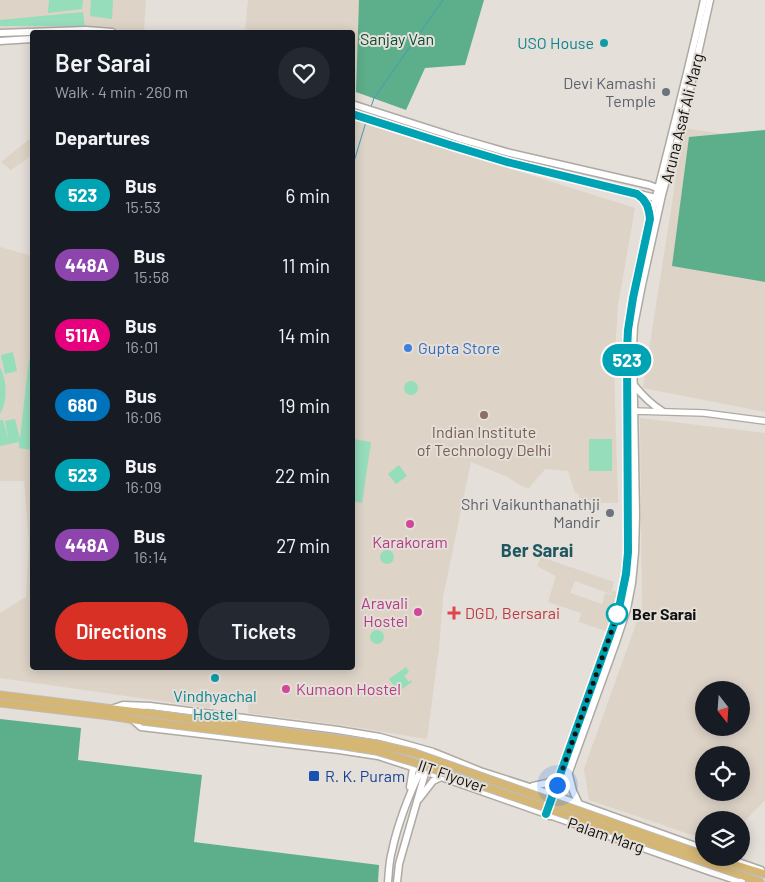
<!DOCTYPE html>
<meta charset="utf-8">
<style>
body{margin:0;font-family:Barlow,sans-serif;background:#242831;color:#f1f3f6;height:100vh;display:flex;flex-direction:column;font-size:19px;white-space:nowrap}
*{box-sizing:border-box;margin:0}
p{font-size:16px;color:#9ea1a6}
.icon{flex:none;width:28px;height:28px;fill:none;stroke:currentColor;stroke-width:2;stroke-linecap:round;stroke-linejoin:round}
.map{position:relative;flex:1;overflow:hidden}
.panel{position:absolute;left:30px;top:30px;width:325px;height:640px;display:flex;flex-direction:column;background:#171b24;border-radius:5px;box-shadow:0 2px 12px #0003}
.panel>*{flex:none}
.badge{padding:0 10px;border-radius:16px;font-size:18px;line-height:32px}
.needle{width:32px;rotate:163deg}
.controls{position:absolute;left:695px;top:681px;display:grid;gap:10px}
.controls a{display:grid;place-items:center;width:55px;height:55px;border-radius:50%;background:#171b24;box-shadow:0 2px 12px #0003;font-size:25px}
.you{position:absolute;width:25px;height:25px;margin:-12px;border:4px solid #fff;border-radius:50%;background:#1a73e8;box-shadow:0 0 0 8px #1a73e833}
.map>.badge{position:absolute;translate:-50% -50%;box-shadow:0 0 0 2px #fff}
h2{padding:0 25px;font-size:19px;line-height:45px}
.round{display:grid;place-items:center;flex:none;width:52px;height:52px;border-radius:26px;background:#242831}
.head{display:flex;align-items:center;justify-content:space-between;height:85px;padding:0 25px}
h1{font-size:24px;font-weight:600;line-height:38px}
.primary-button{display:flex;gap:10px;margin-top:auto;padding:10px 25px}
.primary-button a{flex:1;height:58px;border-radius:30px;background:#d93025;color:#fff;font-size:20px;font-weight:600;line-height:58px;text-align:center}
.primary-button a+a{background:#242831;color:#f1f3f6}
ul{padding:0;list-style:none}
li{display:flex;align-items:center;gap:15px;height:70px;padding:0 25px}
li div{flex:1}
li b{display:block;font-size:19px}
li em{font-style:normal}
li .badge{min-width:55px;font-weight:700;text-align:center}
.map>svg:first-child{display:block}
.built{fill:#ddd3c7;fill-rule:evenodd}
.green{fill:#96ddbb}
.forest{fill:#5dae8a}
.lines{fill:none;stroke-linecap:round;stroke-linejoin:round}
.stream{stroke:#409cbb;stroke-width:1}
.tertiary-casing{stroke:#aea9a3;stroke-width:8}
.secondary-casing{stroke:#aea9a3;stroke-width:9}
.primary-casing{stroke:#bdbcbc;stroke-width:9}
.tertiary{stroke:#fff;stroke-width:5.5}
.secondary{stroke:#fff;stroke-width:6}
.primary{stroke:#d5b673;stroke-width:7}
.primary-bridge-casing{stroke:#bdbcbc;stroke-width:9;stroke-linecap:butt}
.primary-bridge{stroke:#d5b673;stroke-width:7}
.line-casing{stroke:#fff;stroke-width:11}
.line{stroke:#00a3b4;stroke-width:8}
.walk{stroke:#13110f;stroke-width:5;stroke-dasharray:0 9}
.culture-dot{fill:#0f9aa8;stroke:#e4dfd8;stroke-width:2}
.worship-dot{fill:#6b7280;stroke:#e4dfd8;stroke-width:2}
.shop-dot{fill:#3f7fe0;stroke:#e4dfd8;stroke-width:2}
.education-dot{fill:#8d6e63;stroke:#e4dfd8;stroke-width:2}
.hotel-dot{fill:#d1479c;stroke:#e4dfd8;stroke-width:2}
.health-dot{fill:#e0444e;stroke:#e4dfd8;stroke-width:2}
.stop-dot{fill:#fff;stroke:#00a3b4;stroke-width:2.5}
.transit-dot{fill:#1a4fb4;stroke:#e4dfd8;stroke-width:2}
.labels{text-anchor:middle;stroke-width:4;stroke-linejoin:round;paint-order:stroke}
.park-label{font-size:16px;fill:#074c34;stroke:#e4dfd8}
.culture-label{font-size:16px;fill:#0d838f;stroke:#e4dfd8;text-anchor:end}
.worship-label{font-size:16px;fill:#5b616d;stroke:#e4dfd8;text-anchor:end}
.street-label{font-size:16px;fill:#13110f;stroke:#e4dfd8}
.shop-label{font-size:16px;fill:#366cbe;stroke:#e4dfd8;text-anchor:start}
.education-label{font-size:16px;fill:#785e54;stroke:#e4dfd8}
.hotel-label{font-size:16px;fill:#b23c85;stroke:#e4dfd8}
.health-label{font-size:16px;fill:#be3a42;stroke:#e4dfd8;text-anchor:start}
.stop-label{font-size:16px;font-weight:bold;fill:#13110f;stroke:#e4dfd8;text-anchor:start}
.transit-label{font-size:16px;fill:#164399;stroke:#e4dfd8;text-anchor:start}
.neighbourhood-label{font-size:18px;font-weight:bold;fill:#1e5661;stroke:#e4dfd8}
</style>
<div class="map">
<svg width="765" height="882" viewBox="0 0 765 882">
<rect width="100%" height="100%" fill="#e4dfd8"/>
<g class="built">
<path d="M 0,0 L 146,0 L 144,32 L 115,32 L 65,28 L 0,28 Z"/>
<path d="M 248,0 L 359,0 L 356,92 L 353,97 L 352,32 L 245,32 Z"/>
<path d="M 353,119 L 635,208 L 618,305 L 614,368 L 618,503 L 580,503 L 579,494 L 575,493 L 568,471 L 545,469 L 528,489 L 518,484 L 506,476 L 471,462 L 443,597 L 439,648 L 427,739 L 348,726 L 248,713 L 249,700 L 212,695 L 210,708 L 0,678 L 0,613 L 26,597 L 29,542 L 24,481 L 0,481 L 0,247 L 32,256 L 32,668 L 352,668 Z"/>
<path d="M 683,128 L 765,140 L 765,412 L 643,388 L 673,197 Z"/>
<path d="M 32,137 L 32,155 L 11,170 L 1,162 Z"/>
<path d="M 640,418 L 765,433 L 765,800 L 741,825 L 741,820 L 704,820 L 704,839 L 589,800 L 584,769 L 642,607 ZM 704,690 L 741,690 L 741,728 L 704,728 ZM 704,755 L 741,755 L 741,792 L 704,792 Z"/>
<path d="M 541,557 L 614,582 L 611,594 L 575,581 L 570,593 L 602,604 L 605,593 L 611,595 L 613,590 L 619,593 L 617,609 L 609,632 L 579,622 L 581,613 L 548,602 L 556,576 L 537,566 Z"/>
</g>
<g class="green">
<path d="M 49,0 L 83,0 L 82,9 L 48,13 Z"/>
<path d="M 91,0 L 113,0 L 112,19 L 90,16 Z"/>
<path d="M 83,12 L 85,28 L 58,26 L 0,26 L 0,20 Z"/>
<path d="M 13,352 L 17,371 L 5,374 L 1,355 Z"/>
<path d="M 29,359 L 32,359 L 32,450 L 19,448 L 19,442 L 0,446 L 0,420 L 3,420 L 9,442 L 5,421 L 15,419 L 20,439 Z"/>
<path d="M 0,367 C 7,381 8,400 0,414 Z"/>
<circle cx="411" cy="388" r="7"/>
<path d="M 353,439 L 371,442 L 362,503 L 353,501 Z"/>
<rect x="589" y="439" width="23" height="32"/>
<path d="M 399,465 L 407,476 L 396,484 L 388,474 Z"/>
<circle cx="387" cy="557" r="7"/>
<circle cx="377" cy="637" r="7"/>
<path d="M 406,667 L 409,672 L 404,676 L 409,682 L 411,680 L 412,682 L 398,692 L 389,679 Z"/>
</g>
<g class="forest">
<path d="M 359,0 L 484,0 L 465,65 L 425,68 L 406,110 L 356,92 Z"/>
<path d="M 765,130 L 765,282 L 672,266 L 689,137 Z"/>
<path d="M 0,719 L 81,728 L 78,760 L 202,775 L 194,842 L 379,865 L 378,882 L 0,882 Z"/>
</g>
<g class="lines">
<g class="stream">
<path d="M 371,107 L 374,98 L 443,0"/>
<path d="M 352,168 L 366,122"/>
</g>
<g class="tertiary-casing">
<path id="tertiary" d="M 628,412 L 634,411 L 704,413 L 765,421"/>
</g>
<g class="secondary-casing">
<g id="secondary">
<path d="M 0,33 L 86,30 L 112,32"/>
<path d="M 0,41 L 32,39"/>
<path d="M 352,104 L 458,138 L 510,153 L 649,185 L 660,189"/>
<path d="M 352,114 L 456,147 L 507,162 L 660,199"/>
<path d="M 638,195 L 647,205 L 650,216"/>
<path d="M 634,385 C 642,395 651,404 662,411"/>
<path d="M 114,708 L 123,705 L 150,706 L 338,730 L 380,737 L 433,752 L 480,771 L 554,795 L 704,849"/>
<path d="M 133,720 L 141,727 L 339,750 L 378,756 L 421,770 L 711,872 L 742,882"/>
<path d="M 569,775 L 573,791 L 579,804"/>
<path d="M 533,786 L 547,783 L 560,776"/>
<path d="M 410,787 L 413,768"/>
<path d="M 419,799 L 433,781 L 441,777"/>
<path d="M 550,805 L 618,613 L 626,574 L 628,551 L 627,350 C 630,296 644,242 658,189 C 674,126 690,63 704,0"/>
<path d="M 550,816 L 560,797 L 615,645 L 627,609 L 632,583 L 635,552 L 636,515 L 633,347 L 634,326 L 642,285 L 662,195 L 684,116 L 710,0"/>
<path d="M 727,858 L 761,870"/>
<path d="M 388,882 C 389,872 389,861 392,851 C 399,817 413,785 429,753"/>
<path d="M 397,882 L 399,864 L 426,770"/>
</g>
</g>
<g class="primary-casing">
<g id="primary">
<path d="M 0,695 L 146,713"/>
<path d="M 0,703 L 110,716 L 142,721"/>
<path d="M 713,858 L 765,874"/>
<path d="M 741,875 L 760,882"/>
</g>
</g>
<use href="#tertiary" class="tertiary"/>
<use href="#secondary" class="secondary"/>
<use href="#primary" class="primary"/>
<g class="primary-bridge-casing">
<g id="primary-bridge">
<path d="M 146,713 L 377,744 L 415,753 L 704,855"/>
<path d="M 142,721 L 338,745 L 376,751 L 413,762 L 741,875"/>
</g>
</g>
<use href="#primary-bridge" class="primary-bridge"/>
</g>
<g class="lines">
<g class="line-casing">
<path id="line" d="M 352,114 L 450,145 L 507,162 L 637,194 L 643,199 L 647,205 L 649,212 L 650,219 L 633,298 L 628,330 L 627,350 L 628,552 L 626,574 L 618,613 L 546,814"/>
</g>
<use href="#line" class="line"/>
<path class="walk" d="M 557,785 L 618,613 L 617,614"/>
</g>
<g class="culture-dot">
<circle cx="604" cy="43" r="5"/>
<circle cx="215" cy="678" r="5"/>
</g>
<g class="worship-dot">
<circle cx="666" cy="92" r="5"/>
<circle cx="610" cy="513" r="5"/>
</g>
<circle class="shop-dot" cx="408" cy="348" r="5"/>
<circle class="education-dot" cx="484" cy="415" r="5"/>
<g class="hotel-dot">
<circle cx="410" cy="524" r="5"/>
<circle cx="418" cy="612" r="5"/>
<circle cx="286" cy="689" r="5"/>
</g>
<path class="health-dot" d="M451.5 605.5h5v5h5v5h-5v5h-5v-5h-5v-5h5z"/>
<circle class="stop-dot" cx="617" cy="614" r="10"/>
<rect class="transit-dot" x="308" y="770" width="12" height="12" rx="2.5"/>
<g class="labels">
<g class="park-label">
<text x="397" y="45">Sanjay Van</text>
</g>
<g class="culture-label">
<text x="594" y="49">USO House</text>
<text x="215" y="702" text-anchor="middle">Vindhyachal<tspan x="215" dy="18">Hostel</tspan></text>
</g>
<g class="worship-label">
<text x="656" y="89">Devi Kamashi<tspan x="656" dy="18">Temple</tspan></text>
<text x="600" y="510">Shri Vaikunthanathji<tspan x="600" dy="18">Mandir</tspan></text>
</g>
<g class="street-label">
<text transform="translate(682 118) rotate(-76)" y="6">Aruna Asaf Ali Marg</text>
<text transform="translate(452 776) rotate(19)" y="6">IIT Flyover</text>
<text transform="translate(606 835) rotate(19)" y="6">Palam Marg</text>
</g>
<g class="shop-label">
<text x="418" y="354">Gupta Store</text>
</g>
<g class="education-label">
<text x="484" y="438">Indian Institute<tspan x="484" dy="18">of Technology Delhi</tspan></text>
</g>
<g class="hotel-label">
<text x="410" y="548">Karakoram</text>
<text x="408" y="609" text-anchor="end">Aravali<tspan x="408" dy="18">Hostel</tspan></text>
<text x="296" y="695" text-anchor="start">Kumaon Hostel</text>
</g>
<g class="health-label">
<text x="465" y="619">DGD, Bersarai</text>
</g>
<g class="stop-label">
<text x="632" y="620">Ber Sarai</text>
</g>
<g class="transit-label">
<text x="325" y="782">R. K. Puram</text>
</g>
<g class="neighbourhood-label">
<text x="537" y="557">Ber Sarai</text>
</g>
</g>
</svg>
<div class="controls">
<a><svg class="needle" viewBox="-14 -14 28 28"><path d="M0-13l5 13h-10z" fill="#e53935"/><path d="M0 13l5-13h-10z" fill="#9ea1a6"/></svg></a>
<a><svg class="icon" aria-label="locate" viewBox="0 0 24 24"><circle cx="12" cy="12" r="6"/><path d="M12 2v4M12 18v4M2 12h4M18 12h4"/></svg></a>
<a><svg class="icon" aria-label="layers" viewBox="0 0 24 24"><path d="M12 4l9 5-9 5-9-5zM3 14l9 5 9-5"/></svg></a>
</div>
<div class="you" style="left:557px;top:785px"></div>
<b class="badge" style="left:627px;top:360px;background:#00a3b4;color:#fff">523</b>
<section class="panel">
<div class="head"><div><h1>Ber Sarai</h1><p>Walk · 4 min · 260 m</p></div><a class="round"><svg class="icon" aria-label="heart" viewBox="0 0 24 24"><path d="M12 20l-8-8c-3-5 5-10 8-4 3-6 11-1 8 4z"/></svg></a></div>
<h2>Departures</h2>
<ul>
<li><span class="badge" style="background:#00a3b4;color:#fff">523</span><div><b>Bus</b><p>15:53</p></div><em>6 min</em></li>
<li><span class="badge" style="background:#8e44ad;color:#fff">448A</span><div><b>Bus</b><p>15:58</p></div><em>11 min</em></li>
<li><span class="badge" style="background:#e6007e;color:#fff">511A</span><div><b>Bus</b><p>16:01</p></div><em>14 min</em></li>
<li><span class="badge" style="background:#0072bc;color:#fff">680</span><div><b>Bus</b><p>16:06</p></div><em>19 min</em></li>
<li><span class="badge" style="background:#00a3b4;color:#fff">523</span><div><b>Bus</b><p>16:09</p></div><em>22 min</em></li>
<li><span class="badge" style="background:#8e44ad;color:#fff">448A</span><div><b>Bus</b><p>16:14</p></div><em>27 min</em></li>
</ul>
<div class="primary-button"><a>Directions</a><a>Tickets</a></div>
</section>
</div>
